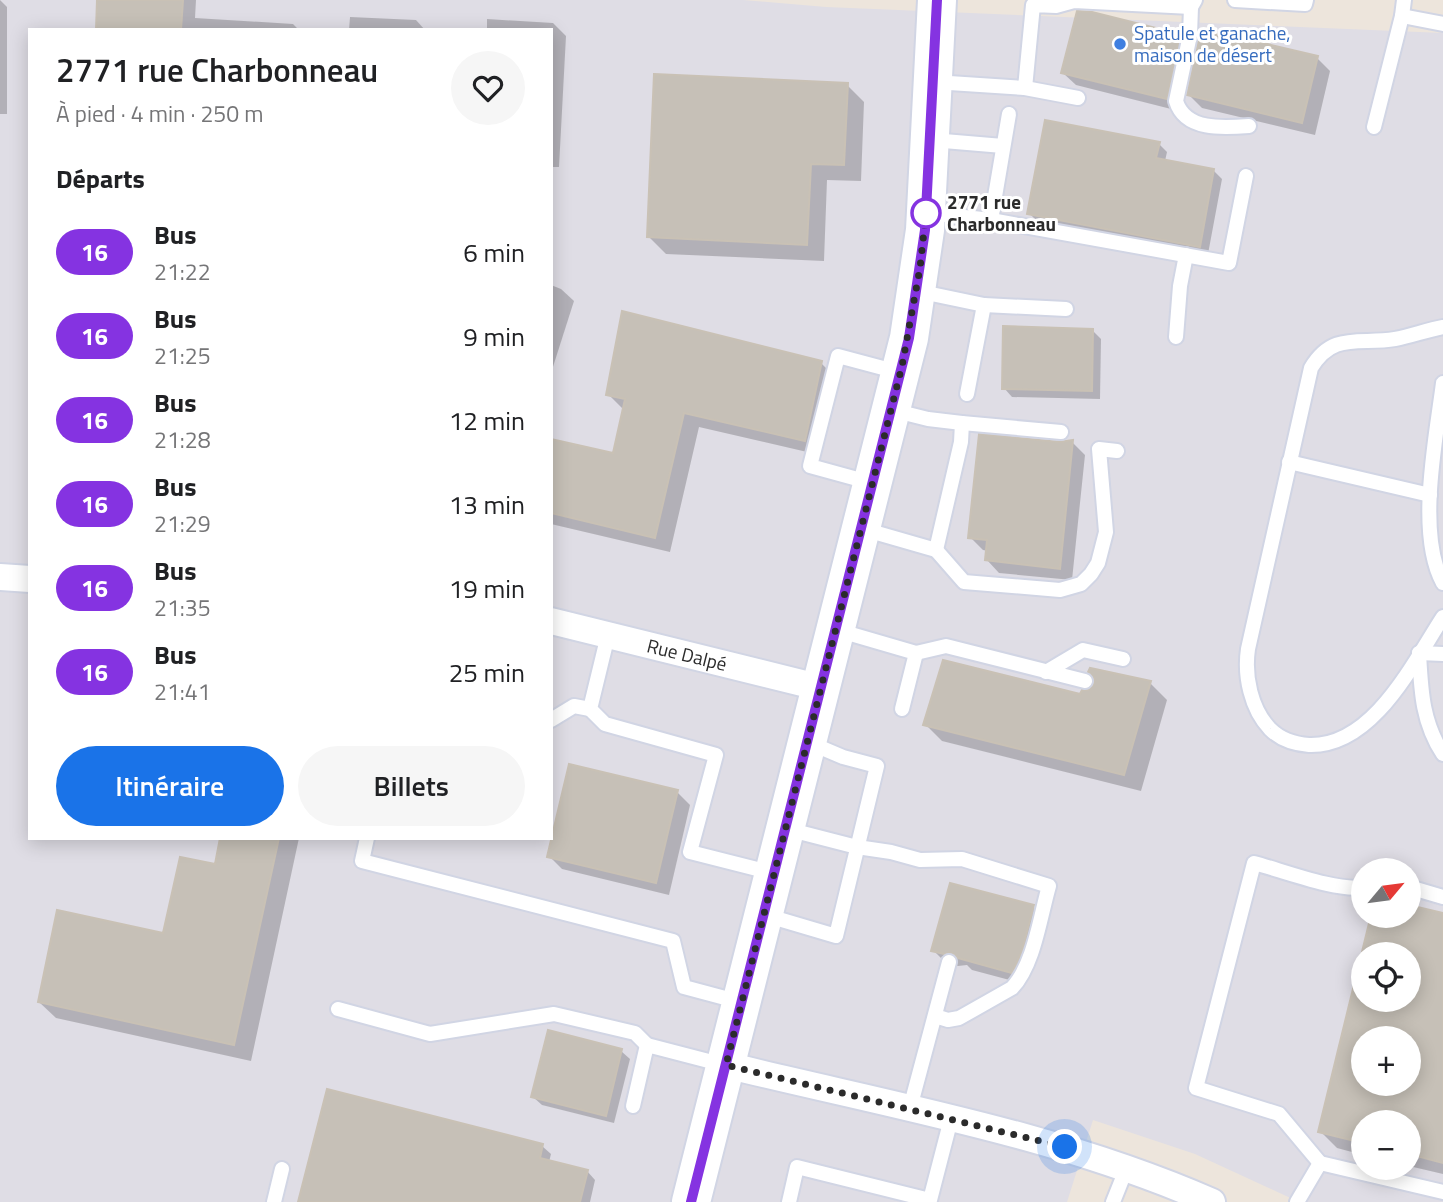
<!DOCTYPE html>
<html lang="fr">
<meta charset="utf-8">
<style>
body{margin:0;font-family:"Titillium Web",sans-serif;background:#f6f6f6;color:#202124;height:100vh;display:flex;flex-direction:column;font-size:26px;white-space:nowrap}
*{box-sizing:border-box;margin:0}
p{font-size:23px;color:#757577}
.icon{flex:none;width:38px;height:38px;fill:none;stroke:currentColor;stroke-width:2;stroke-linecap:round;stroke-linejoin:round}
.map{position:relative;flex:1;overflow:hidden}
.panel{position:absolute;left:28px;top:28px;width:525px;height:812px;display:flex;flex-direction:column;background:#fff;border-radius:0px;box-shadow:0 4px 18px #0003}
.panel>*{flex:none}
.badge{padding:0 14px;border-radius:23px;font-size:24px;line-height:46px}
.needle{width:46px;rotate:61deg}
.tools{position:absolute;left:1351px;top:858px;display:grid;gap:14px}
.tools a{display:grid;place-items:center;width:70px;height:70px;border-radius:50%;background:#fff;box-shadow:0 4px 18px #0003;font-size:35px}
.you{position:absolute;width:35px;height:35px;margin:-18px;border:5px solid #fff;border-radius:50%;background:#1a73e8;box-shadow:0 0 0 10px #1a73e833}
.map>.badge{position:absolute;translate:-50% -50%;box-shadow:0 0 0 4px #fff}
h2{padding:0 28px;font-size:26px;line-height:63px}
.round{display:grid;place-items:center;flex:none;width:74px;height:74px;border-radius:37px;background:#f6f6f6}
.headline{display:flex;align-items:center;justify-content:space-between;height:119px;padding:0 28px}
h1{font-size:33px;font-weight:600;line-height:52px}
.action{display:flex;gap:14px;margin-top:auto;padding:14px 28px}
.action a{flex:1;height:80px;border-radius:42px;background:#1a73e8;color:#fff;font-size:28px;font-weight:600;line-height:80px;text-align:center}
.action a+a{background:#f6f6f6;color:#202124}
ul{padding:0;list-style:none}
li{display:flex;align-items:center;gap:21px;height:84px;padding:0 28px}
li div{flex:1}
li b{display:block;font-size:26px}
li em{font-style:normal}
li .badge{min-width:77px;font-weight:700;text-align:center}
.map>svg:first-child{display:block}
.industrial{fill:#dfdde5;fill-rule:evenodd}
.shadow{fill:#0003;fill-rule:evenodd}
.building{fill:#c6c0b7;stroke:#c9c1b5;stroke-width:2;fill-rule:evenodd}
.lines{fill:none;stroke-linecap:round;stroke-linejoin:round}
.lane-casing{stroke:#d1d5e4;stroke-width:18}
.street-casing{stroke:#d1d5e4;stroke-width:30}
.secondary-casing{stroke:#d1d5e4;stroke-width:42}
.lane{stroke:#fff;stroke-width:14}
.street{stroke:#fff;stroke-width:26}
.secondary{stroke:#fff;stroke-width:38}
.line-casing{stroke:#fff;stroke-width:16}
.line{stroke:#8533e1;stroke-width:10}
.walk{stroke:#2b2b2b;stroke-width:7;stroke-dasharray:0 12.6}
.shop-dot{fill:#3f7fe0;stroke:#fff;stroke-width:2.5}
.stop-dot{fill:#fff;stroke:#8533e1;stroke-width:3.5}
.labels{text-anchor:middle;stroke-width:6;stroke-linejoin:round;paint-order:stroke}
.shop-label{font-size:19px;fill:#366cbe;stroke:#fff;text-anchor:start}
.stop-label{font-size:19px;font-weight:bold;fill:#2b2b2b;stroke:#fff;text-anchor:start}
.street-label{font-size:19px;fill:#2b2b2b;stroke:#fff}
</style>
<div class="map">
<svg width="1443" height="1202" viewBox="0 0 1443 1202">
<rect width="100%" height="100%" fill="#ede5dc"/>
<path class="industrial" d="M 0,0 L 743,0 L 826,7 L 1443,33 L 1443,1202 L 1299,1202 L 1195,1154 L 1093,1120 L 1067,1202 L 0,1202 ZM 30,30 L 551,30 L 551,838 L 30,838 ZM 1363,870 L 1409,870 L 1409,915 L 1363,915 ZM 1363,954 L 1409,954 L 1409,999 L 1363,999 ZM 1363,1038 L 1409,1038 L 1409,1083 L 1363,1083 ZM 1363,1122 L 1409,1122 L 1409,1167 L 1363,1167 Z"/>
<g class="shadow">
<path d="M 0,0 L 7,7 L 7,114 L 0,114 Z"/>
<path d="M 99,0 L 196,0 L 195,18 L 293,24 L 299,30 L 97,30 Z"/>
<path d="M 350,17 L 416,20 L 425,30 L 349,30 Z"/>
<path d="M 487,19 L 553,23 L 566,36 L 559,167 L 551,167 L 551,30 L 487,30 Z"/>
<path d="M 1180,35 L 1192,48 L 1179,111 L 1076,85 L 1063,73 Z"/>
<path d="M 1317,58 L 1330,71 L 1315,135 L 1202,108 L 1189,95 Z"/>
<path d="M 847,85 L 864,102 L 861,181 L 827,180 L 824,261 L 666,254 L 649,237 Z"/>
<path d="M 1159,144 L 1167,152 L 1165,161 L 1213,170 L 1222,179 L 1208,254 L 1038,222 L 1029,213 Z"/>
<path d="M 551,285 L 561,289 L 574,301 L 551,373 Z"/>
<path d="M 1092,330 L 1101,339 L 1100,399 L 1012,397 L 1004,388 Z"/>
<path d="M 821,363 L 836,378 L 820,455 L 699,427 L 670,552 L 551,524 L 551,441 L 614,455 L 623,409 L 608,394 Z"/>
<path d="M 1072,442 L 1085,455 L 1072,580 L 999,573 L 987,560 L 988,551 L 983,550 L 970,537 L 1060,443 Z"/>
<path d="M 1150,683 L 1167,700 L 1141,791 L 942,741 L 925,724 Z"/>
<path d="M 677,792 L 690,805 L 669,895 L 562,869 L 549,856 Z"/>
<path d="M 222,838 L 299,838 L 251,1061 L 56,1018 L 39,1002 L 164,935 L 216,866 Z"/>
<path d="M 1033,907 L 1046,920 L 1034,964 L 1025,984 L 972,970 L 967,965 L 958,966 L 946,963 L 933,950 Z"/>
<path d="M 1409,907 L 1443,915 L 1443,1174 L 1409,1166 L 1409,1122 L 1363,1122 L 1363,1155 L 1337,1148 L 1320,1131 L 1363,955 L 1363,999 L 1409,999 ZM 1363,1038 L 1409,1038 L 1409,1083 L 1363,1083 Z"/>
<path d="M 621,1051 L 630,1059 L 614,1123 L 542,1105 L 533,1097 Z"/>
<path d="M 542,1146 L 551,1154 L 549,1162 L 587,1171 L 595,1180 L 590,1202 L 300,1202 Z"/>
</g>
<g class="building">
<path d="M 97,0 L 183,0 L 181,30 L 96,30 Z"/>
<path d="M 1077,11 L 1092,12 L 1180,34 L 1167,99 L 1061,73 Z"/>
<path d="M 1212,31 L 1318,56 L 1302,123 L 1187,95 L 1199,38 L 1210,41 Z"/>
<path d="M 654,74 L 848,83 L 844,165 L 811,164 L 807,245 L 647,237 Z"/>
<path d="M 1045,120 L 1160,142 L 1156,158 L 1214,169 L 1200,247 L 1027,214 Z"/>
<path d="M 622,311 L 822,361 L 805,441 L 684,413 L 655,538 L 551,513 L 551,439 L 613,453 L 625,399 L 606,395 Z"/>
<path d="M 1003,326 L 1093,329 L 1092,391 L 1002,389 Z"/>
<path d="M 979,434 L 1060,442 L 1073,440 L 1060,569 L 985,560 L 987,540 L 968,538 Z"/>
<path d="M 943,660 L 1080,694 L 1082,690 L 1088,690 L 1094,684 L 1094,678 L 1088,672 L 1090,668 L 1151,681 L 1124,775 L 923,725 Z"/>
<path d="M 569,764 L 678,790 L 656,883 L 547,857 Z"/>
<path d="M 220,838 L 279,838 L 234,1045 L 38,1002 L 57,910 L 163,933 L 180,857 L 215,864 Z"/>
<path d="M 950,883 L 1034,905 L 1022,951 L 1012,973 L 958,958 L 952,953 L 944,954 L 931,951 Z"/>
<path d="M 1409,905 L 1443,913 L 1443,1163 L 1409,1154 L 1409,1122 L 1363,1122 L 1363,1143 L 1318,1132 L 1371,915 L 1409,915 ZM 1363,954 L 1409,954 L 1409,999 L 1363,999 ZM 1363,1038 L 1409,1038 L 1409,1083 L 1363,1083 Z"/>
<path d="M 548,1030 L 622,1049 L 606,1116 L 531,1097 Z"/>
<path d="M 327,1089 L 543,1144 L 540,1158 L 588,1170 L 580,1202 L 298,1202 Z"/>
</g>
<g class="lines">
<g class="lane-casing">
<g id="lane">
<path d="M 1235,0 L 1305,4 L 1306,0"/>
<path d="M 1191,7 L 1190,35 L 1176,101 C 1185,131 1223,128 1249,126"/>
<path d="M 1402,16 L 1443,24"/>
<path d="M 934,82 L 1025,88 L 1033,5 L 1056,6 L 1074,1 L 1191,7 L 1195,0"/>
<path d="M 1025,88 L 1078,98"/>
<path d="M 1374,127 L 1402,16 L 1404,0"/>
<path d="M 932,140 L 1003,146"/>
<path d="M 929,213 L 991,220 L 1009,114"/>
<path d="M 991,220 L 1229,263 L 1246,176"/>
<path d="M 917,291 L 984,305 L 967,394"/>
<path d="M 984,305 L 1066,309"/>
<path d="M 1443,327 C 1427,330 1411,336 1395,339 C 1360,345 1333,331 1311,368 L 1248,649 C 1244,676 1251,709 1270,729 C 1281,740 1294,744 1309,745 C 1373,747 1413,663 1443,617"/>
<path d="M 1176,337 L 1180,286 L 1186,255"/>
<path d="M 1443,383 C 1436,438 1416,534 1443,583"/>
<path d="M 962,423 L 1061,432"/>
<path d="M 1289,462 L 1430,495"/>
<path d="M 872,483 L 810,466 L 838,356 L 898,372"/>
<path d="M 863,529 L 936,550 L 961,442 L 962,423 L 928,419 L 892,410"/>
<path d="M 936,550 L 964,582 L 1060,590 L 1081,584 L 1091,574 L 1098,563 L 1106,532 L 1099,449 L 1117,451"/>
<path d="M 837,630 L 916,653 L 902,709"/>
<path d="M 608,635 L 590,709 L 605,724 L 716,755 L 690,852 L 773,873"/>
<path d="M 916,653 L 946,646 L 1085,681"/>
<path d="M 1419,653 C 1421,690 1422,722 1443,754"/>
<path d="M 1419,653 L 1443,654"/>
<path d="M 1046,672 L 1083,650 L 1123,659"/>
<path d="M 551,720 L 574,706 L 590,709"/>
<path d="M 787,829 L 857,847 L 891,852 L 920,860 L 962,859 L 1049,886 C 1040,917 1034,965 1012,988 L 959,1018 L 948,1020 L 935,1016"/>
<path d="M 367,838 L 362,861 L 673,941 L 684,987 L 740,1002"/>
<path d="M 1409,887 L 1443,897"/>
<path d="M 765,915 L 836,936 L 877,766 L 843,757 L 810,743"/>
<path d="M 338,1009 L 430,1034 L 554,1014 L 635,1033 L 647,1045"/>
<path d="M 633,1106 L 647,1045 L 724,1065"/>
<path d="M 910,1108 L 949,962"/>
<path d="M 1320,1163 L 1279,1114 L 1196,1088 L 1254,863 C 1281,870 1338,892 1363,887"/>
<path d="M 274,1202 L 282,1169"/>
<path d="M 789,1202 L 797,1167 L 930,1200 L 951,1119"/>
<path d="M 1113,1202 L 1127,1167"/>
<path d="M 1297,1202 L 1320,1163 L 1443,1192"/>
</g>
</g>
<g class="street-casing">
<g id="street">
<path d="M 0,577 L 30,579"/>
<path id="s1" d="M 551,621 L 822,688"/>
<path d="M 726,1065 C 889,1105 1057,1134 1212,1202"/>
</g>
</g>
<g class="secondary-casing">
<path id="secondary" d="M 691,1202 L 909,338 L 925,230 L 937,0"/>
</g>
<use href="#lane" class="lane"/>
<use href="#street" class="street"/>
<use href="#secondary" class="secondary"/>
</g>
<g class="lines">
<g class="line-casing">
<path id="line" d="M 691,1202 L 909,338 L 925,230 L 937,0"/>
</g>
<use href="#line" class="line"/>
<path class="walk" d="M 926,213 L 920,268 L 902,366 L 726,1065 L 1065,1147"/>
</g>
<circle class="shop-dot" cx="1120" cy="44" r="7"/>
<circle class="stop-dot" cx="926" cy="213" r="14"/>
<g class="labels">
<g class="shop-label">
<text x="1134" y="40">Spatule et ganache,<tspan x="1134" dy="22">maison de désert</tspan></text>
</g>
<g class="stop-label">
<text x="947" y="209">2771 rue<tspan x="947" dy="22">Charbonneau</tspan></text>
</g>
<g class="street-label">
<text dy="7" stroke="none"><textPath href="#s1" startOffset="140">Rue Dalpé</textPath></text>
</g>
</g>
</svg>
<div class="tools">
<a><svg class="needle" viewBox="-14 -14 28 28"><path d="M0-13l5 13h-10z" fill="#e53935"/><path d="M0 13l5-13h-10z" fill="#757577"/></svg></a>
<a><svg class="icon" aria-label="locate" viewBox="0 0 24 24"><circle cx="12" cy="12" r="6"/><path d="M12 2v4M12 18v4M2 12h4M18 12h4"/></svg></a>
<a>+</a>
<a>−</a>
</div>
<div class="you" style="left:1065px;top:1147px"></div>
<section class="panel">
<div class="headline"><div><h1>2771 rue Charbonneau</h1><p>À pied · 4 min · 250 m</p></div><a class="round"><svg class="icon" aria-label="heart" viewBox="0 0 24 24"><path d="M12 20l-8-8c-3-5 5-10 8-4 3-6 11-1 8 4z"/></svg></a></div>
<h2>Départs</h2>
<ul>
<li><span class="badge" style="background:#8533e1;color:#fff">16</span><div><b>Bus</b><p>21:22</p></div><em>6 min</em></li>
<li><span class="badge" style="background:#8533e1;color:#fff">16</span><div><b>Bus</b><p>21:25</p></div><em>9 min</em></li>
<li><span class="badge" style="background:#8533e1;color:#fff">16</span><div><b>Bus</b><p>21:28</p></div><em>12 min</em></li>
<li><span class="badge" style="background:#8533e1;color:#fff">16</span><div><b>Bus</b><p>21:29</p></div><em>13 min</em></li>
<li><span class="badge" style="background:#8533e1;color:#fff">16</span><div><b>Bus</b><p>21:35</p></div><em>19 min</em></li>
<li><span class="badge" style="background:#8533e1;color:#fff">16</span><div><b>Bus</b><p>21:41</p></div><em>25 min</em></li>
</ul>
<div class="action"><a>Itinéraire</a><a>Billets</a></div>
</section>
</div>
